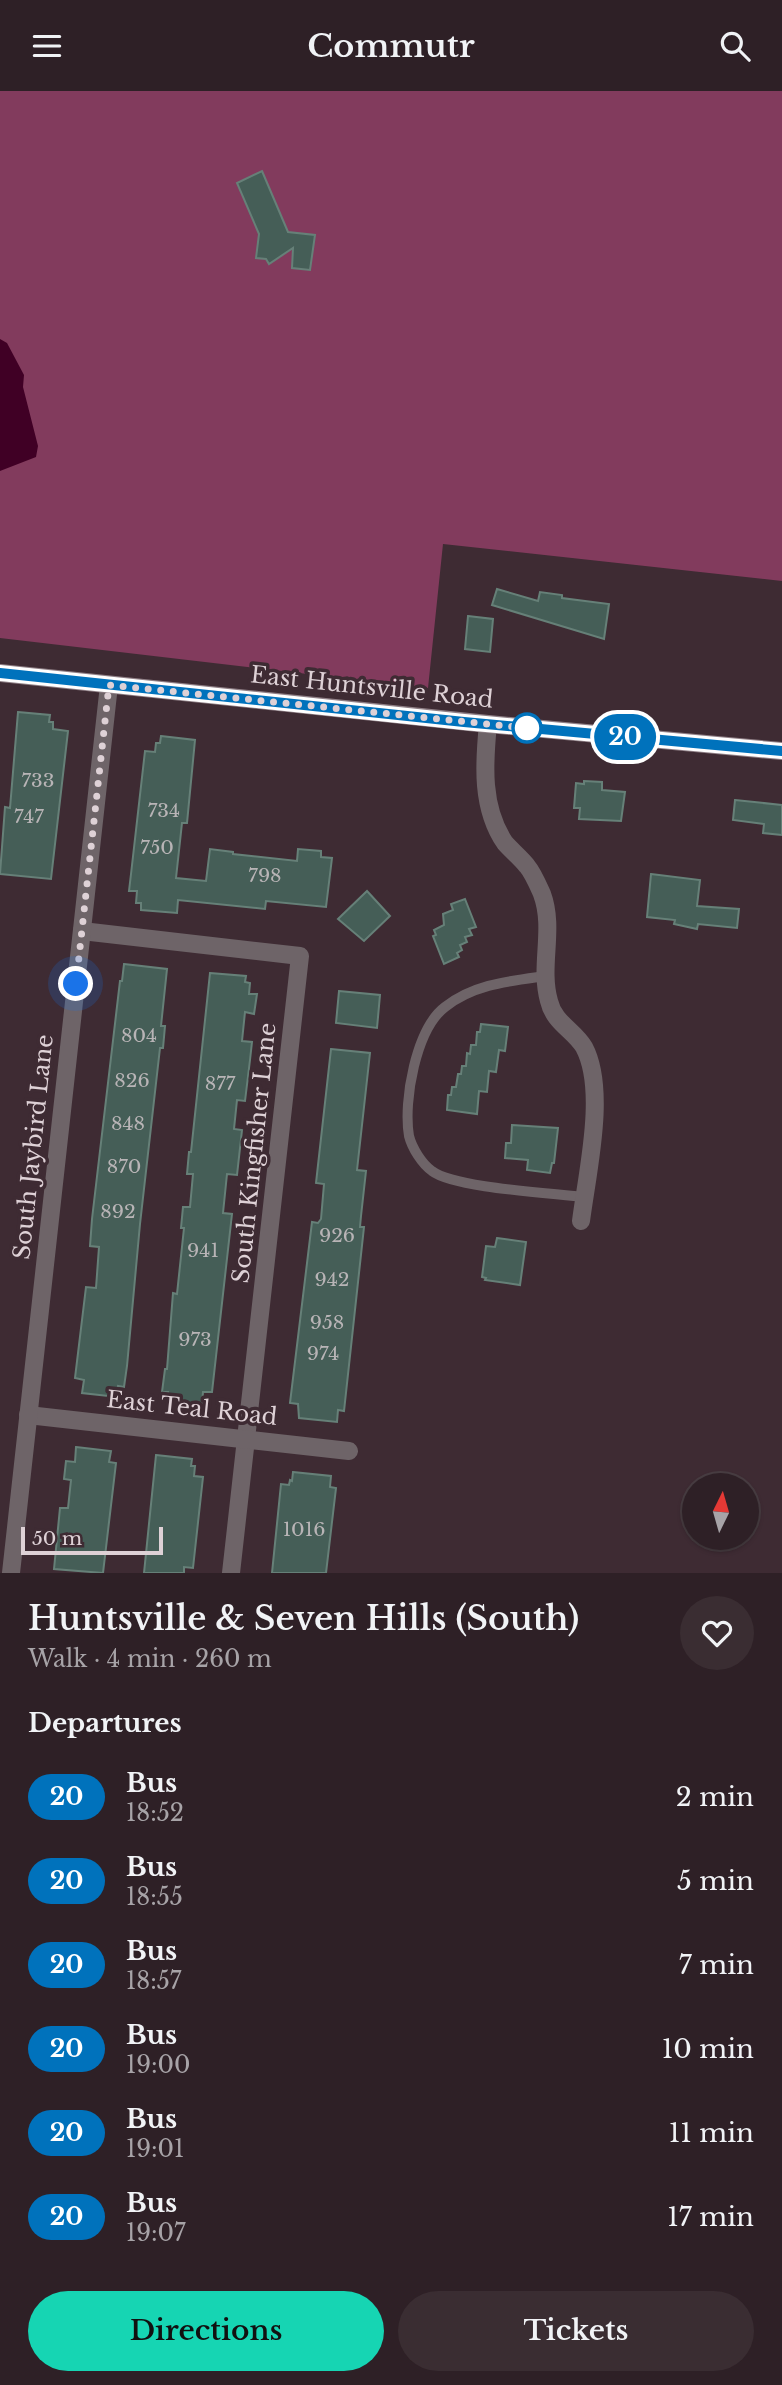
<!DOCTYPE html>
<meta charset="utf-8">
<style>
body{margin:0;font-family:"Libre Baskerville",serif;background:#3a2d32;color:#f1f3f6;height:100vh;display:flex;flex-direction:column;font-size:26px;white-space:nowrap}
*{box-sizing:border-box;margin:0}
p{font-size:23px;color:#a7a3a7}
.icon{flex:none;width:38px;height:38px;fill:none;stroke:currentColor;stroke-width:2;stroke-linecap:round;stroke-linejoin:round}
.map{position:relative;height:1482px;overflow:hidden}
.side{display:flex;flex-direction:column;background:#2e2026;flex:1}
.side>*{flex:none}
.badge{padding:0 14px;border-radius:23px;font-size:24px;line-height:46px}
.needle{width:46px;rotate:5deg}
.fabs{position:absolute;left:682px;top:1382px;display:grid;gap:14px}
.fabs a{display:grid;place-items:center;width:77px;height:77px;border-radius:50%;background:#2e2026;box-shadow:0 2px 5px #0004,0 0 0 2px #493e43;font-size:35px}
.scale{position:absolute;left:21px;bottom:18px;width:142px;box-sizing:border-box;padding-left:7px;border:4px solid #ded1d6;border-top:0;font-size:19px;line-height:24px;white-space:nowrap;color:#ded1d6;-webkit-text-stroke:5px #3e2b33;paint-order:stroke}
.you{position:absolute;width:35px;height:35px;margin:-18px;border:5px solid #fff;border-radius:50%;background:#1a73e8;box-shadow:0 0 0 10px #1a73e833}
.map>.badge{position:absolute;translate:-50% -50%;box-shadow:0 0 0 4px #fff}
h2{padding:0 28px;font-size:26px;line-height:63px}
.round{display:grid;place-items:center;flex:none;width:74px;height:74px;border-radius:37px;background:#3a2d32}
.summary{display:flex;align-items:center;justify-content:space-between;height:119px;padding:0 28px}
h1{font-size:33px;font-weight:600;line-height:52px}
.primary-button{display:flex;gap:14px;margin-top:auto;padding:14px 28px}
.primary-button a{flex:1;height:80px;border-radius:42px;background:#16d5b3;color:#111;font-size:28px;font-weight:600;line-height:80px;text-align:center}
.primary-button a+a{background:#3a2d32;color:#f1f3f6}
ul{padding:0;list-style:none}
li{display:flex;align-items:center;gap:21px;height:84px;padding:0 28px}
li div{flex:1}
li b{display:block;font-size:26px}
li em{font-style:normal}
li .badge{min-width:77px;font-weight:700;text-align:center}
header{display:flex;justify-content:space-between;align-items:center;height:91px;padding:0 28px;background:#2e2026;font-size:32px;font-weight:600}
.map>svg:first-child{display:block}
.forest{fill:#823b5d}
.water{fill:#400025}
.building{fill:#455e57;stroke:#668078;stroke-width:2}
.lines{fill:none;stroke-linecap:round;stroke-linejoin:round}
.service{stroke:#6e6468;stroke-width:10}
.minor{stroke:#6e6468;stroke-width:18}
.secondary{stroke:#908087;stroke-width:18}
.line-casing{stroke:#fff;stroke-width:16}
.line{stroke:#0072bc;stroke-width:10}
.walk{stroke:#ded1d6;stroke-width:7;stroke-dasharray:0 12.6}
.stop-dot{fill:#fff;stroke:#0072bc;stroke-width:3.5}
.labels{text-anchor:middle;stroke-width:7;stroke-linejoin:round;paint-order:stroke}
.number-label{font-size:19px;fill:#b8b4b6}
.street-label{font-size:23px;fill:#ded1d6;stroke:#3e2b33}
</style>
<header><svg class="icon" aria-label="menu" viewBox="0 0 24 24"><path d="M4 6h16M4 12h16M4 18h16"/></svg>Commutr<svg class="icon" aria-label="search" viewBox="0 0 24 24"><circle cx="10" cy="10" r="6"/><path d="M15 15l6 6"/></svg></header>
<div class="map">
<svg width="782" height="1482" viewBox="0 0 782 1482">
<rect width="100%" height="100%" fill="#3e2b33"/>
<path class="forest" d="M 0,0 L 782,0 L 782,490 L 443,453 L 428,597 L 0,547 Z"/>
<path class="water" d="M 0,248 L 7,252 L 24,284 L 23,296 L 38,355 L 36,366 L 0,380 Z"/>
<g class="building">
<path d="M 262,80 L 288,141 L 315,144 L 310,179 L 292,177 L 293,157 L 269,173 L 266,168 L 256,167 L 259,143 L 237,92 Z"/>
<path d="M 497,498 L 538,510 L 540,501 L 562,504 L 562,507 L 609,513 L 604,548 L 492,514 Z"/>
<path d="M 468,525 L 493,528 L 490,561 L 465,558 Z"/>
<path d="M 18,621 L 50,624 L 49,631 L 53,631 L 53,638 L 68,640 L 51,788 L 0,783 L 5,716 L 10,717 Z"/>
<path d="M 161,645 L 195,649 L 187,732 L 182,732 L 176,787 L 206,790 L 210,758 L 233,761 L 233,763 L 297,770 L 298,758 L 321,760 L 321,766 L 332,767 L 326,816 L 266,810 L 265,818 L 178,809 L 177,822 L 141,819 L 141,812 L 136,812 L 137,800 L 129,800 L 131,783 L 145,660 L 155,661 L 156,652 L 160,652 Z"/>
<path d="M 584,690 L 602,691 L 602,699 L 625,701 L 621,730 L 579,728 L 580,717 L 574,717 L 576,692 L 584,693 Z"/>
<path d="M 735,709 L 782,714 L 782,744 L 763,742 L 764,733 L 733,729 Z"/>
<path d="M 651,783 L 700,789 L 697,815 L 739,818 L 737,837 L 698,833 L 697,838 L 674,833 L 675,829 L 647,826 Z"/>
<path d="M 367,800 L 390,825 L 364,850 L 338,828 Z"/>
<path d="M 465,808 L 476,836 L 469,838 L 472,844 L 465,846 L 467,851 L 460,854 L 462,859 L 457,862 L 459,866 L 444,873 L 433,845 L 436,844 L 434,839 L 444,834 L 443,823 L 453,819 L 451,813 Z"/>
<path d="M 124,873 L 167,878 L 161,935 L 165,935 L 163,957 L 160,957 L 140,1133 L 127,1275 L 124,1296 L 118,1295 L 117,1306 L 82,1302 L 84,1289 L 75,1287 L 86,1196 L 96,1197 L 99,1156 L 90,1155 L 92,1128 L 120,890 L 122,890 Z"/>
<path d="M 210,882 L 246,885 L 245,891 L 250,892 L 249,903 L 257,903 L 254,923 L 245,921 L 242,950 L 252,951 L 250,969 L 245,1010 L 237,1009 L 234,1038 L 242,1039 L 237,1084 L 227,1083 L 223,1122 L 232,1123 L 212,1301 L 203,1301 L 202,1314 L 167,1310 L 168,1301 L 162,1301 L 165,1278 L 167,1278 L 173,1202 L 177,1203 L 184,1137 L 181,1137 L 183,1116 L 190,1116 L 193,1083 L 187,1083 L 189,1061 L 191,1061 Z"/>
<path d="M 339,900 L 380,904 L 377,937 L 336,932 Z"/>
<path d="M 481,933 L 508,936 L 505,960 L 499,959 L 496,981 L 489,980 L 487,1001 L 479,1000 L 477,1023 L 447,1019 L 448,1004 L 451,1004 L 452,996 L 456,996 L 458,983 L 461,983 L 462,975 L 466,975 L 467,962 L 470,963 L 471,954 L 476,954 L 477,941 L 480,941 Z"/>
<path d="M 331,958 L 370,962 L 357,1079 L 366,1080 L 361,1125 L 360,1136 L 364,1136 L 344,1320 L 338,1319 L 337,1331 L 299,1327 L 298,1313 L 290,1312 L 312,1131 L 318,1132 L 321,1128 L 324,1093 L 316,1092 Z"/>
<path d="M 512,1034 L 558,1037 L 554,1072 L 552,1072 L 550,1082 L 527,1079 L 528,1069 L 505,1067 L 506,1052 L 511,1052 Z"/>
<path d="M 497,1147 L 526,1151 L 520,1194 L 485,1189 L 486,1187 L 482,1186 L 486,1155 L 495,1156 Z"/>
<path d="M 76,1356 L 111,1360 L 109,1371 L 116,1372 L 103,1482 L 54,1478 L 60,1417 L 68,1417 L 71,1389 L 64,1388 L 66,1370 L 75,1371 Z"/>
<path d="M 156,1364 L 192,1368 L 191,1375 L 195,1375 L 194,1385 L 203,1386 L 193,1477 L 184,1476 L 184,1482 L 144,1482 Z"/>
<path d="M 293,1381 L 331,1385 L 330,1396 L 336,1397 L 326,1482 L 272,1482 L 281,1393 L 289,1394 L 290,1389 L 292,1390 Z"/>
</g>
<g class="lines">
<path class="service" d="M 546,885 C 510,890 474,893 445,916 C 416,938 403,1010 409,1045 C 412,1057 422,1073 432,1080 C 454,1097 552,1102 584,1106"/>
<g class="minor">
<path d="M 488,633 C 484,673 481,717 505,752 C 512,760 521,767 527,775 C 533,782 538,794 542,803 C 555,838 539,875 549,910 C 554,932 574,939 584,956 C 607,999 587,1082 581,1130"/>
<path d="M 82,840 L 300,865 L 231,1482"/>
<path d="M 28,1324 L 349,1360"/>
<path d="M 11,1482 L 109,594"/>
</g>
<path class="secondary" d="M 0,582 L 488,633 L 782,660"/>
</g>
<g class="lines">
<g class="line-casing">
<path id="line" d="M 0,582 L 464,631 L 782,660"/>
</g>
<use href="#line" class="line"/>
<path class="walk" d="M 76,893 L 109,594 L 536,638 L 527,637"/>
</g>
<circle class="stop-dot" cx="527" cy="637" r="14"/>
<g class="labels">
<g class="number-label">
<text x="38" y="696">733</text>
<text x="164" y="726">734</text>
<text x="29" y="732">747</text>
<text x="157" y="763">750</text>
<text x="265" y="791">798</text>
<text x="139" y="951">804</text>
<text x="132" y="996">826</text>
<text x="220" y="999">877</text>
<text x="128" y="1039">848</text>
<text x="124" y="1082">870</text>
<text x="118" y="1127">892</text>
<text x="337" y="1151">926</text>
<text x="203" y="1166">941</text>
<text x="332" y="1195">942</text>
<text x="327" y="1238">958</text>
<text x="195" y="1255">973</text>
<text x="323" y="1269">974</text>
<text x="304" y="1445">1016</text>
</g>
<g class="street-label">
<text transform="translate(372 596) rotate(6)" y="8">East Huntsville Road</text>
<text transform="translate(33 1056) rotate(-84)" y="8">South Jaybird Lane</text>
<text transform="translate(254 1062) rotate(-84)" y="8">South Kingfisher Lane</text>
<text transform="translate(192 1317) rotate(6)" y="8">East Teal Road</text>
</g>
</g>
</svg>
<div class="fabs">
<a><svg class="needle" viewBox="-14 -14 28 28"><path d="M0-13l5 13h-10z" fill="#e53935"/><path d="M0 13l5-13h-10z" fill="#a7a3a7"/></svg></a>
</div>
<div class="scale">50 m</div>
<div class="you" style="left:76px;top:893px"></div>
<b class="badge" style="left:625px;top:646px;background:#0072bc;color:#fff">20</b>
</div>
<section class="side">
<div class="summary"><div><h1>Huntsville &amp; Seven Hills (South)</h1><p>Walk · 4 min · 260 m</p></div><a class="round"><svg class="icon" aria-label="heart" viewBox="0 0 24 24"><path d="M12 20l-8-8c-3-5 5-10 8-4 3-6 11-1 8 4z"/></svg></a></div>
<h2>Departures</h2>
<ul>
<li><span class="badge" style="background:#0072bc;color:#fff">20</span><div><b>Bus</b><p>18:52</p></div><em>2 min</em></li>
<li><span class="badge" style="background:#0072bc;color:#fff">20</span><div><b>Bus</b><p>18:55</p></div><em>5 min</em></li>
<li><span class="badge" style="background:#0072bc;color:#fff">20</span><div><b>Bus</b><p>18:57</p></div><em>7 min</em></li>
<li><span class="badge" style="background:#0072bc;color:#fff">20</span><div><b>Bus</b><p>19:00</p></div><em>10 min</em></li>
<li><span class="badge" style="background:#0072bc;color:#fff">20</span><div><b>Bus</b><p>19:01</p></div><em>11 min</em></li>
<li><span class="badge" style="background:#0072bc;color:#fff">20</span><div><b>Bus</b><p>19:07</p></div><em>17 min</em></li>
</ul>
<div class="primary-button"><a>Directions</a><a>Tickets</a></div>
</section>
